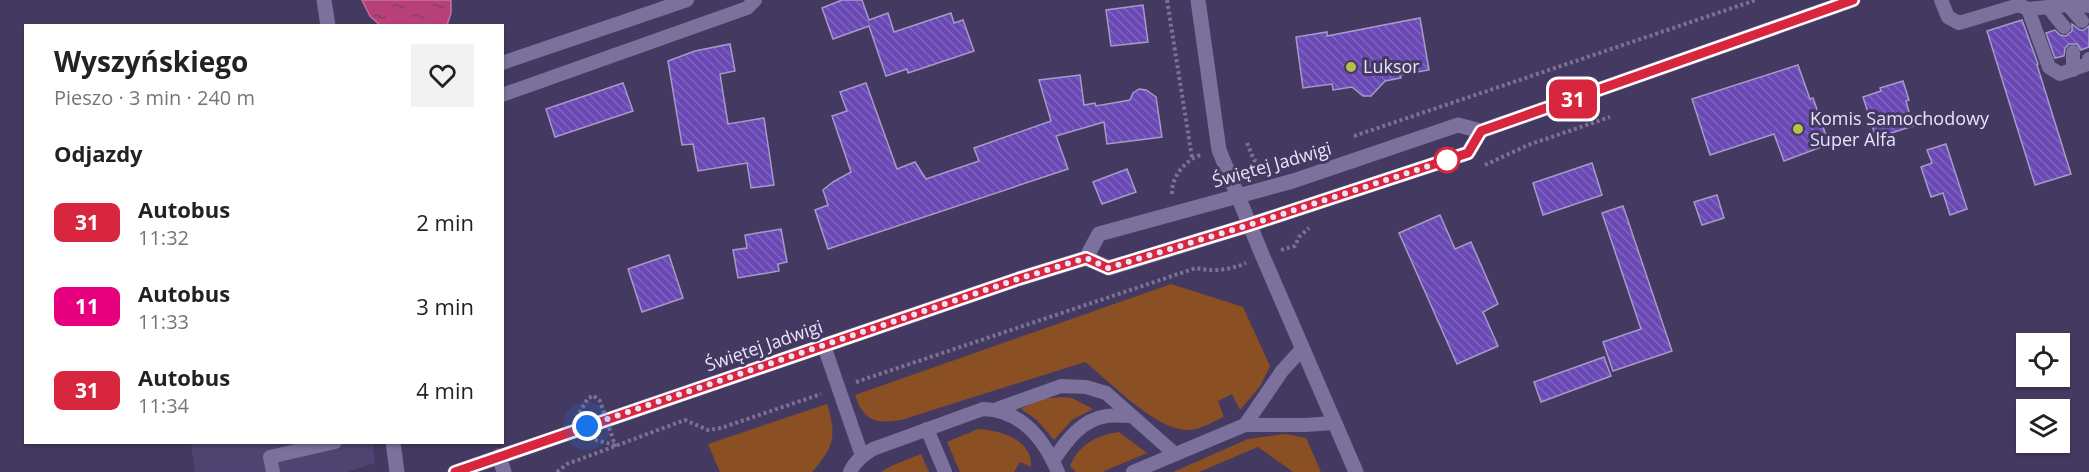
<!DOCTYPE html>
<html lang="pl">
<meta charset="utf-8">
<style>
body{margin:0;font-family:"Open Sans",sans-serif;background:#f2f2f2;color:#222;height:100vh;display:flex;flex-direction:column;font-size:22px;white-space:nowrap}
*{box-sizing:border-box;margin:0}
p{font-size:20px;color:#767676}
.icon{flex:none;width:33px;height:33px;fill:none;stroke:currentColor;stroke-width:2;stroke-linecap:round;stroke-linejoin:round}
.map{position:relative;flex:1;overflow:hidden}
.panel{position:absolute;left:24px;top:24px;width:480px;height:420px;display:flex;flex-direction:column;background:#fff;border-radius:0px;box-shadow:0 2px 4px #0004}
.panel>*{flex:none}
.badge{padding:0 12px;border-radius:9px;font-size:21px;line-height:39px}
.buttons{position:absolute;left:2016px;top:333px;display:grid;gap:12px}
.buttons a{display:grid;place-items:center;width:54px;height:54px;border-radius:0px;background:#fff;box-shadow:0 2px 4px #0004;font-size:30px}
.you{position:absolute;width:30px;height:30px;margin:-15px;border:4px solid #fff;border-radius:50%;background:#1a73e8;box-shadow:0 0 0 9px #1a73e833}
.map>.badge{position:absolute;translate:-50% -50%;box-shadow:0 0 0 3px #fff}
h2{padding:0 30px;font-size:22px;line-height:54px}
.round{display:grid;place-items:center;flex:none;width:63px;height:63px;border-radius:0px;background:#f2f2f2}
.head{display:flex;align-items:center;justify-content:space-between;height:102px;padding:0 30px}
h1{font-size:28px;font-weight:700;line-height:45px}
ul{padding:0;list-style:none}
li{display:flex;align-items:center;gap:18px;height:84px;padding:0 30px}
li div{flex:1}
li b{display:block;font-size:22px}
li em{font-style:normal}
li .badge{min-width:66px;font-weight:700;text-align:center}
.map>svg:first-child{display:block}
.built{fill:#4f4471}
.green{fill:#8a4f22}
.water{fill:url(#water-ripples);stroke:#c671a0;stroke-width:1.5}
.building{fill:url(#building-back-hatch);stroke:#a59bc9;stroke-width:1.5}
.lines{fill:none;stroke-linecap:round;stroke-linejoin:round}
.path{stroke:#7a7294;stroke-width:4;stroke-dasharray:3 3;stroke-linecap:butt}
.service{stroke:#7b719c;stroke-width:14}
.minor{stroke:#7b719c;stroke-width:15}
.tertiary{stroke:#7b719c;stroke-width:15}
.secondary{stroke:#7b719c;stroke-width:15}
.line-casing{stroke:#fff;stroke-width:14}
.line{stroke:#d7263d;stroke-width:9}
.walk{stroke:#e7e3fb;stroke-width:6;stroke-dasharray:0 10.8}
.poi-dot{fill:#b6c149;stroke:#443a61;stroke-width:2}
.stop-dot{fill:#fff;stroke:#d7263d;stroke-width:3}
.labels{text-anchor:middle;stroke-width:6;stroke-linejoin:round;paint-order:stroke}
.poi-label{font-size:18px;fill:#e7e3fb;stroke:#443a61;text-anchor:start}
.street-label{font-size:18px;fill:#e7e3fb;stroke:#443a61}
</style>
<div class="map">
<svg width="2089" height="472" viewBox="0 0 2089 472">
<defs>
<pattern id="water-ripples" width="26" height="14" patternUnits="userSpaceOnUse" patternTransform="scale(1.5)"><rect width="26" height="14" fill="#b84079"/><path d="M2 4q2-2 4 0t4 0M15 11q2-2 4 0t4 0" fill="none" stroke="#844264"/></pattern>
<pattern id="building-back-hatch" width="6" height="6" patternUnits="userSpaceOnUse" patternTransform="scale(1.5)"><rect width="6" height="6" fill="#6b49b5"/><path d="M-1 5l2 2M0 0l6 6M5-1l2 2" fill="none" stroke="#8063c0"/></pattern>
</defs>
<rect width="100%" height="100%" fill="#443a61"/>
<path class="built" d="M 191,443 L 373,443 L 375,463 L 347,472 L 195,472 Z"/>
<g class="green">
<path d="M 1171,284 L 1243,307 L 1270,366 L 1260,386 L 1240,410 L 1232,394 L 1218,401 L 1224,417 C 1214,421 1200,430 1189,430 C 1156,431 1111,382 1085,362 L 901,420 C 875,424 864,421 855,395 Z"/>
<path d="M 1061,397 L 1072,398 L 1093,409 L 1072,420 L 1054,440 L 1037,420 L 1021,409 L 1040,399 Z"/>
<path d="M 827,404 C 837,436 834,447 812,472 L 720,472 L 708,444 Z"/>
<path d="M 978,429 C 1000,430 1033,440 1031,467 L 1020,462 L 1014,472 L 960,472 L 947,442 Z"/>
<path d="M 1119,432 L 1147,453 L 1102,472 L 1076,472 L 1070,466 C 1078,445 1097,435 1119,432 Z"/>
<path d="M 1286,434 L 1306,438 L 1321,472 L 1293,472 L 1258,447 L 1199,472 L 1173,472 L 1248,439 Z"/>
<path d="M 921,454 L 929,472 L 881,472 L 891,466 Z"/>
</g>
<path class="water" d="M 362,0 L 451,0 L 451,13 L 447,25 L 380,25 L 370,16 Z"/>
<g class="building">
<path d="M 842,0 L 862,0 L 869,20 L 888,13 L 894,32 L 951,13 L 954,23 L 963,20 L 974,51 L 908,73 L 907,69 L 886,76 L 869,26 L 833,39 L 822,8 Z"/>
<path d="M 1143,5 L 1148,42 L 1111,46 L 1106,10 Z"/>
<path d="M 1420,18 L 1429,70 L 1400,75 L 1401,78 L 1385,81 L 1371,96 L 1363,96 L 1352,87 L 1333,90 L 1332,84 L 1303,88 L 1296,37 L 1327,32 L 1327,36 Z"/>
<path d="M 2022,20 L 2038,64 L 2037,65 L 2071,174 L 2035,185 L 1987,31 Z"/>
<path d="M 2072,24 L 2080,30 L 2084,30 L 2089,26 L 2089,47 L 2081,50 L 2077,44 L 2069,44 L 2065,48 L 2064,56 L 2055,58 L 2046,33 L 2055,30 L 2060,35 L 2066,36 L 2072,31 Z"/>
<path d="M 730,44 L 735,71 L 720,74 L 728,124 L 764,118 L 774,185 L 751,188 L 747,163 L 698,171 L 693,144 L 682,145 L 668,61 L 695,51 Z"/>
<path d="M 1798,65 L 1810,99 L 1813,98 L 1829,144 L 1784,161 L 1774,134 L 1710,155 L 1692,99 Z"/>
<path d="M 1080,75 L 1084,105 L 1095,103 L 1096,106 L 1130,100 L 1133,93 L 1139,89 L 1146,90 L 1156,97 L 1162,137 L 1107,144 L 1104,122 L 1056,136 L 1068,169 L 828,249 L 815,210 L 828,205 L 823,190 L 833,182 L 851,172 L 832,116 L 847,111 L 840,92 L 866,83 L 897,169 L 915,162 L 926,179 L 979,161 L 974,148 L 1051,121 L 1039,80 Z"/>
<path d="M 1903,81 L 1909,100 L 1906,101 L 1913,126 L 1876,138 L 1863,97 L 1881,91 L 1880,88 Z"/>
<path d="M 623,83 L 633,111 L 555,137 L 546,109 Z"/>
<path d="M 1946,144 L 1967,209 L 1950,215 L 1943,193 L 1931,197 L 1921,167 L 1932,163 L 1927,150 Z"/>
<path d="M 1592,163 L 1602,195 L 1543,215 L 1533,183 Z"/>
<path d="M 1127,169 L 1136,192 L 1102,204 L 1093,182 Z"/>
<path d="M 1717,195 L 1724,218 L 1702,225 L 1694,202 Z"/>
<path d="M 1623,206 L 1672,351 L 1613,371 L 1603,342 L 1641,329 L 1602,213 Z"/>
<path d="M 1440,215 L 1455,249 L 1471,242 L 1498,304 L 1483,312 L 1498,346 L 1457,364 L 1399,233 Z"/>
<path d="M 781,229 L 787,262 L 778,264 L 779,271 L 738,278 L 733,250 L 747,248 L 745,235 Z"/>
<path d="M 669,255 L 683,298 L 642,312 L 628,269 Z"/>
<path d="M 1604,357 L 1611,376 L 1541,402 L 1534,382 Z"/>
</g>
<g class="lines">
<g class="path">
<path d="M 1167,0 L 1192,158"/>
<path d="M 1354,136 L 1756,0"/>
<path d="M 1247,143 L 1254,160 L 1266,167"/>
<path d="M 1485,165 L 1528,145 L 1610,117"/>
<path d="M 1172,194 C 1171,177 1186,159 1201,155"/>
<path d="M 1281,250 L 1295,246 L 1299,237 L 1309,228"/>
<path d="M 856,382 L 1196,268 C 1213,272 1230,270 1246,263"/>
<path d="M 594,396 L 600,401 L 615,445 L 568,433 L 588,398 Z"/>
<path d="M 557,472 L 567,464 L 685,420 L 708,430 L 721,428 L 821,394"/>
</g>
<g class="service">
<path d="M 1941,0 L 1948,17 L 1959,23 L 2019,5 L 2028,9 L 2049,67 L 2060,74 L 2088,64 L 2089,59"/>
<path d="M 2068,5 L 2089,6"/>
<path d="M 2048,7 L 2064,27"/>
<path d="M 2028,9 L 2068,5 L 2082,21"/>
<path d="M 502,63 L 687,0"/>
<path d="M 2073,70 L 2073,52"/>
<path d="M 502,95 L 747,8 L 755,0"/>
<path d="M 824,346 L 862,456"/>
<path d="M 997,409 L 1061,386 L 1086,387 L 1106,393 L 1175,454"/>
<path d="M 1245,425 L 1282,371 L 1302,349"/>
<path d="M 927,429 L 945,472"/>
<path d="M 1053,461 C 1066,441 1082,419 1107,416 C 1115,415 1124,416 1132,416"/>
<path d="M 273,472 L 270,457 L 335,442"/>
<path d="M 850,472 C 855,461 863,455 873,449 L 983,409 C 1021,410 1044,439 1058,472"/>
<path d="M 1133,472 L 1245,425 L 1305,425 L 1334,423"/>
</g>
<g class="minor">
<path d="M 324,0 L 328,26"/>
<path d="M 1198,0 L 1219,150 L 1263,257 L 1356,472"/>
<path d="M 393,442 L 397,472"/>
</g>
<path class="tertiary" d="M 499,456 L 504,472"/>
<g class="secondary">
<path d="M 1086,258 L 1099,234 L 1293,181 L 1458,125 L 1481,131 L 1853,0"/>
<path d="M 455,472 L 1018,279 L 1086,258 L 1109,268 L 1249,225 L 1468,153 L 1481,131"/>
</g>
</g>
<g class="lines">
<g class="line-casing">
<path id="line" d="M 455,472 L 1018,279 L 1086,258 L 1108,268 L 1249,225 L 1468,153 L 1481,131 L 1853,0"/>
</g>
<use href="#line" class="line"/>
<path class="walk" d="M 587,426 L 1018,279 L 1086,258 L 1108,268 L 1249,225 L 1447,160"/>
</g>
<g class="poi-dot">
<circle cx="1351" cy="67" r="6"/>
<circle cx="1798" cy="129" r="6"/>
</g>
<circle class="stop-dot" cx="1447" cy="160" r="12"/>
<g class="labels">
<g class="poi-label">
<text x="1363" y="73">Luksor</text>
<text x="1810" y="125">Komis Samochodowy<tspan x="1810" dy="21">Super Alfa</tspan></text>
</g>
<g class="street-label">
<text transform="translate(1272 165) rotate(-16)" y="6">Świętej Jadwigi</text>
<text transform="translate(764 346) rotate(-19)" y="6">Świętej Jadwigi</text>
</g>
</g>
</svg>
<div class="buttons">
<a><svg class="icon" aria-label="locate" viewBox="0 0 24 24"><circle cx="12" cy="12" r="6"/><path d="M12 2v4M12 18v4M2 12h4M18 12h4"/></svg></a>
<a><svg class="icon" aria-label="layers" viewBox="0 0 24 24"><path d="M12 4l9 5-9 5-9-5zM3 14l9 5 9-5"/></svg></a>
</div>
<div class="you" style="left:587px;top:426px"></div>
<b class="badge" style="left:1573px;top:99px;background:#d7263d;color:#fff">31</b>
<section class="panel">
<div class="head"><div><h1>Wyszyńskiego</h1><p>Pieszo · 3 min · 240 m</p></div><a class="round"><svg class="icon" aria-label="heart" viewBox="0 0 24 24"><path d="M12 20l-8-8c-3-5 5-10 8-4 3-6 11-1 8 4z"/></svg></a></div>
<h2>Odjazdy</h2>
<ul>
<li><span class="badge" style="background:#d7263d;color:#fff">31</span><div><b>Autobus</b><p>11:32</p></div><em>2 min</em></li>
<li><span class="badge" style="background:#e6007e;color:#fff">11</span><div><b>Autobus</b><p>11:33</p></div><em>3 min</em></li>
<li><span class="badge" style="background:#d7263d;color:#fff">31</span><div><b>Autobus</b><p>11:34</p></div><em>4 min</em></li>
</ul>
</section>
</div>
